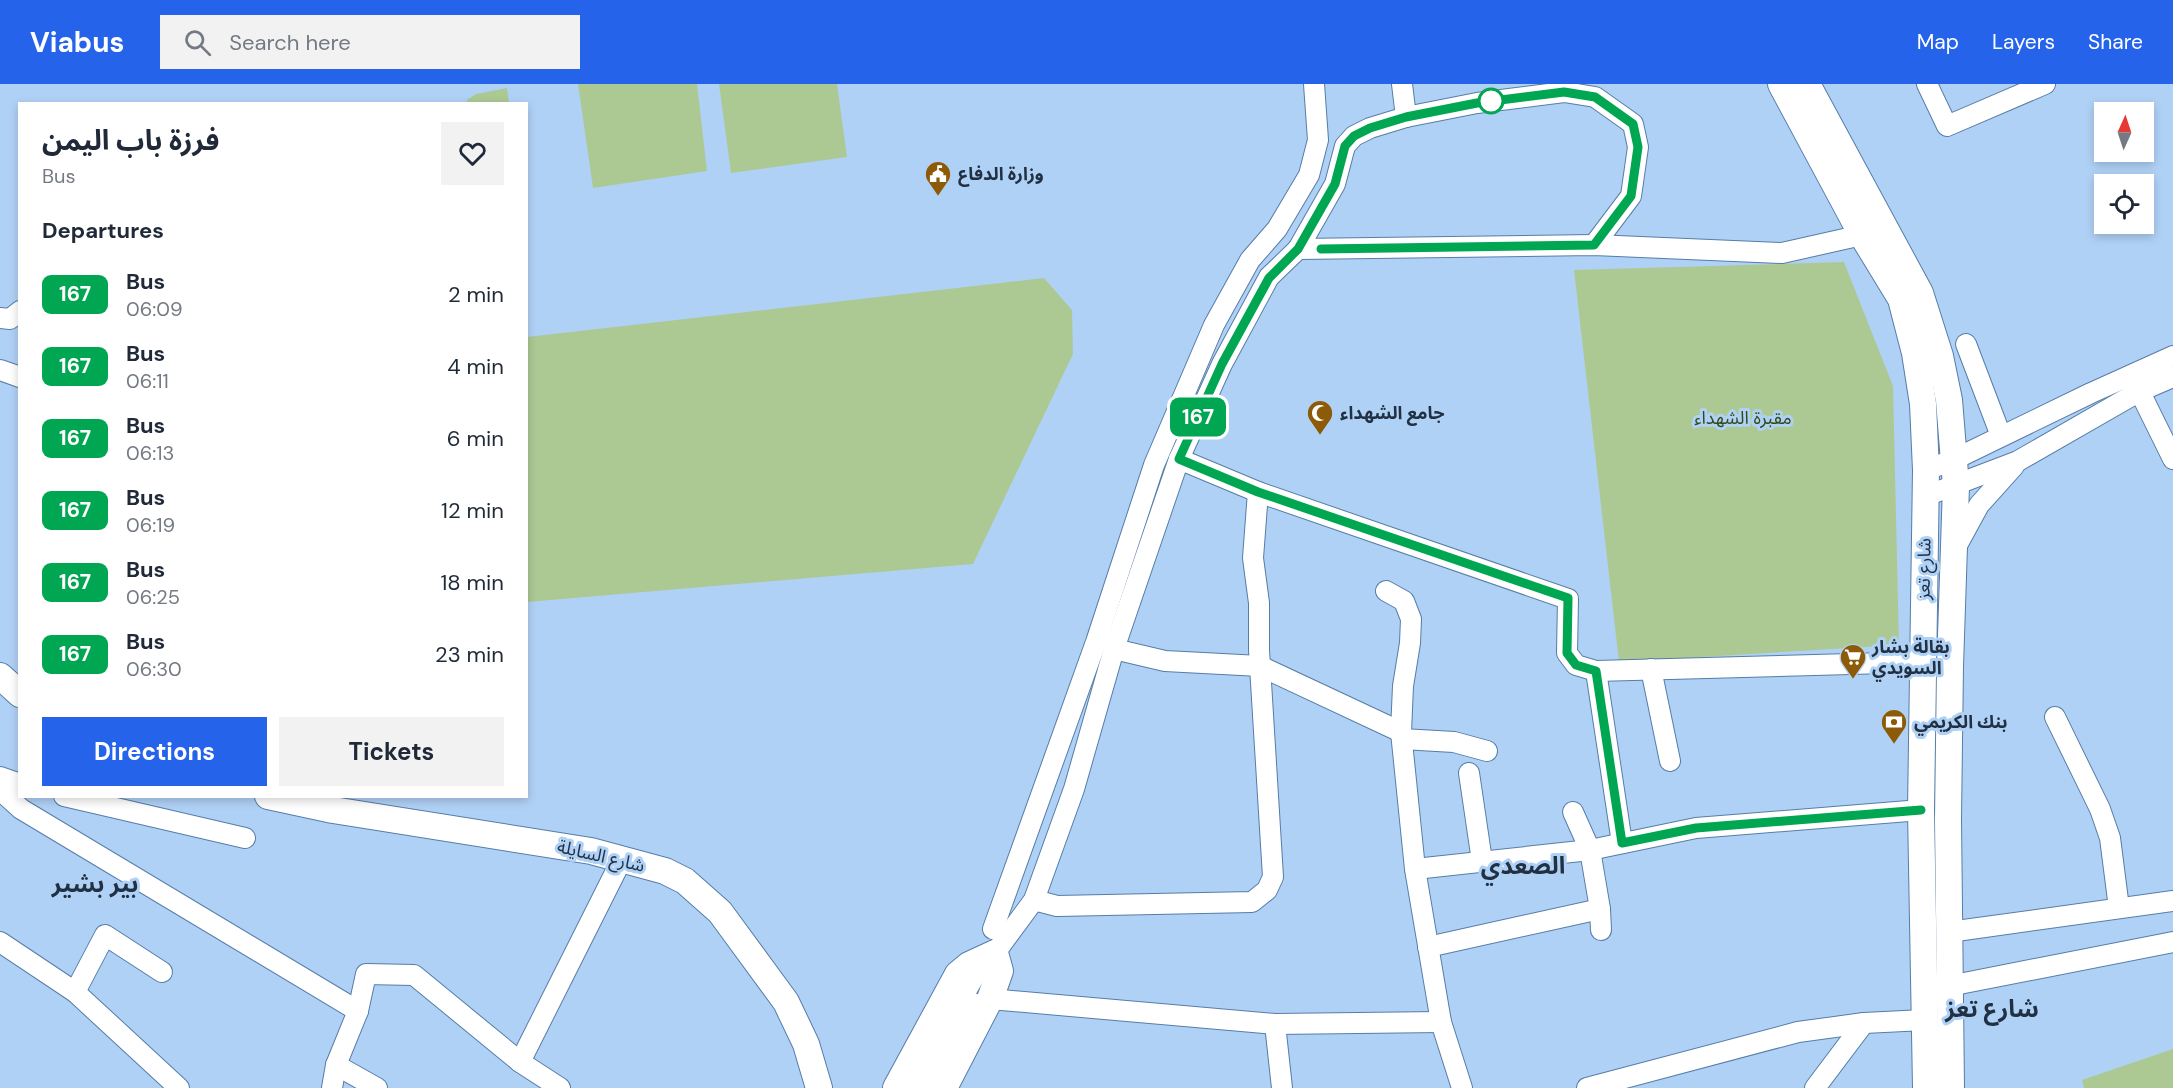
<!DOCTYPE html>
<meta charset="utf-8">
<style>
body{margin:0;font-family:"DM Sans","Noto Sans Arabic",sans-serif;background:#f2f2f3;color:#1f2937;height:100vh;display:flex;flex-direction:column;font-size:22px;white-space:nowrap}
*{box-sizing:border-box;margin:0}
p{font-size:20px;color:#747a83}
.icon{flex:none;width:33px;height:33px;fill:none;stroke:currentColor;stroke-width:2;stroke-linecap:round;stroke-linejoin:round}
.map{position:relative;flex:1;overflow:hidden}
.panel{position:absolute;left:18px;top:18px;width:510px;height:696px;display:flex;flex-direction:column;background:#fff;border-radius:0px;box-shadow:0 3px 9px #0003}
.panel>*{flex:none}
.badge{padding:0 12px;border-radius:9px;font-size:21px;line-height:39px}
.needle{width:39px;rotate:3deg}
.buttons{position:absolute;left:2094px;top:18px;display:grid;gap:12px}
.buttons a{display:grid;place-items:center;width:60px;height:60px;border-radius:0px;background:#fff;box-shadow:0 3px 9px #0003;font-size:30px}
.map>.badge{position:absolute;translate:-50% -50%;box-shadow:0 0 0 3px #fff}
h2{padding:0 24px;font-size:22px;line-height:54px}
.round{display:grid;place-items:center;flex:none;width:63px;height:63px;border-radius:0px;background:#f2f2f3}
.head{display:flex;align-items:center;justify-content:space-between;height:102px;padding:0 24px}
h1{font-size:28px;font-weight:700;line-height:45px}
.action{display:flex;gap:12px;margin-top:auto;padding:12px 24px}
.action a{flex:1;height:69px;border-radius:0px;background:#2563eb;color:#fff;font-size:24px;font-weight:700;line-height:69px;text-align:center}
.action a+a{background:#f2f2f3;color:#1f2937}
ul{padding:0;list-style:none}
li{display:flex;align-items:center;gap:18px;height:72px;padding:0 24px}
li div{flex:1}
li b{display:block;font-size:22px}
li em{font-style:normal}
li .badge{min-width:66px;font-weight:700;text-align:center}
header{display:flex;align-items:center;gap:36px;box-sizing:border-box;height:84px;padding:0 30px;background:#2563eb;color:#fff}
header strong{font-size:28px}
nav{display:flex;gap:33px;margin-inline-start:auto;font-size:21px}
.search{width:420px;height:54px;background:#f2f2f3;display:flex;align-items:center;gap:15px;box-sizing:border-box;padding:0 21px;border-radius:0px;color:#747a83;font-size:22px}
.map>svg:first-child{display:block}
.green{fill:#acc994}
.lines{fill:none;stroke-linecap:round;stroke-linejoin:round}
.minor-casing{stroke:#567da7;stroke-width:22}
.major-casing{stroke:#567da7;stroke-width:28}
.minor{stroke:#fff;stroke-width:20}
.major{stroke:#fff;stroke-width:26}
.line-casing{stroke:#fff;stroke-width:14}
.line{stroke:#00a651;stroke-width:9}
.stop-dot{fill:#fff;stroke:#00a651;stroke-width:3}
.labels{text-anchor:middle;stroke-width:6;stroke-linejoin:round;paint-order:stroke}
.poi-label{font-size:18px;font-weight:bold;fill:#213143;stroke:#b0d1f6;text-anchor:start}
.park-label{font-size:18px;fill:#314a16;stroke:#b0d1f6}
.street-label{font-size:18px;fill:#213143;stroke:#b0d1f6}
.district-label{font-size:24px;font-weight:bold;fill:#213143;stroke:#b0d1f6}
</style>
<header>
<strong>Viabus</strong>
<div class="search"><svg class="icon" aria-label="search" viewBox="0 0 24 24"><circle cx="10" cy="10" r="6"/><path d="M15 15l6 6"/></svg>Search here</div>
<nav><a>Map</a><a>Layers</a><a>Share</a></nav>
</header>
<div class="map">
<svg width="2173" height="1004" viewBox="0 0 2173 1004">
<rect width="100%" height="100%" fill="#b0d1f6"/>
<g class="green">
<path d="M 578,0 L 697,0 L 707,87 L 593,104 Z"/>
<path d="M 719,0 L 837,0 L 847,73 L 731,89 Z"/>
<path d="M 507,4 L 509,19 L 467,19 L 467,16 L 476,10 Z"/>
<path d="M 1844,178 L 1893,302 L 1899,561 L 1619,578 L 1574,186 Z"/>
<path d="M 1044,194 L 1072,226 L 1073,270 L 973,480 L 527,518 L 527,253 Z"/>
<path d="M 2173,965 L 2173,1004 L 2084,1004 L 2082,996 Z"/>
</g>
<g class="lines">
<g class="minor-casing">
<g id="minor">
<path d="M 1402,0 L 1406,33"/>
<path d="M 1927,0 L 1947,42 L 2045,0"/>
<path d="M 1298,165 L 1335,100 L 1345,62 L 1354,52 L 1370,44 L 1406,33 L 1477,19 L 1564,8 L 1595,13 L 1619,30 L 1633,40 L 1638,63 L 1631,112 L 1594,161"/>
<path d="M 0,234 L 10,235 L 20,227"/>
<path d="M 1966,260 L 2001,352"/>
<path d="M 0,286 L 20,293"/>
<path d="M 2135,298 L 2173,375"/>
<path d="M 1179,375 L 1258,408 L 1568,515 L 1567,569 L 1576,581 L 1596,587 L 1923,578"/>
<path d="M 1926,386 L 1953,376 L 2091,309 L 2173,272"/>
<path d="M 1926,412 L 2018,377 L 2140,307 L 2173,293"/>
<path d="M 1955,465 L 1979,421 L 2014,382"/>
<path d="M 1386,507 L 1404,517 L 1411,535 L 1410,559 L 1403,602 L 1401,648 L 1415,785 L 1441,938 L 1462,1004"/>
<path d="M 1114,565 L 1165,577 L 1260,582 L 1401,648"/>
<path d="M 1651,585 L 1670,677"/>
<path d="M 1596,587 L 1622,759"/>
<path d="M 2055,633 L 2100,725 L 2110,754 L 2119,824"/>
<path d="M 1402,655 L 1454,658 L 1487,667"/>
<path d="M 1469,689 L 1482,777"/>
<path d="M 0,693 L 20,700"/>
<path d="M 0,706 L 21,725 L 358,927"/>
<path d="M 64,712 L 245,754"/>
<path d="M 1573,728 L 1590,766 L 1600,825 L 1601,846"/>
<path d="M 1415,785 L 1590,766 L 1696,744 L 1921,726"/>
<path d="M 1034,816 L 1057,822 L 1252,818 L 1267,806 L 1273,793 L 1259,566 L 1259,519 L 1253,474 L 1258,408"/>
<path d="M 993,845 L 1096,558 L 1154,381 L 1214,241 L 1250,176 L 1277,145 L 1309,91 L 1318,56 L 1314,0"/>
<path d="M 1949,848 L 2173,817"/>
<path d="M 0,858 L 75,908 L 179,1004"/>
<path d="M 1428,863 L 1600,825"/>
<path d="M 1949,902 L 2173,858"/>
<path d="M 75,908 L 105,851 L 162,888"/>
<path d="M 990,915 L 1275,940 L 1441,938"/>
<path d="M 1275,940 L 1282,1004"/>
<path d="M 520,978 L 622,775"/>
<path d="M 336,981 L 377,1004"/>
<path d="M 332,1004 L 336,981 L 358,927 L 366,890 L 414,891 L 520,978 L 560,1004"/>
<path d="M 911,1004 L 978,886 L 995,869 L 1034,816 L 1074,705 L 1114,565 L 1179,375 L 1222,280 L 1269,193 L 1298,165 L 1594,161 L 1782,169 L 1862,151"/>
<path d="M 928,1004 L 973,919"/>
<path d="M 1587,1004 L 1798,948 L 1864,939 L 1924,936"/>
<path d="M 1815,1004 L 1864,939"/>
</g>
</g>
<g class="major-casing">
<g id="major">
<path d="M 1781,0 L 1862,151 L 1901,215 L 1915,269 L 1923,320 L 1926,386 L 1921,726 L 1926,1004"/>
<path d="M 1807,0 L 1920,209 L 1940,272 L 1949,316 L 1956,402 L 1950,582 L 1948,735 L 1951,1004"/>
<path d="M 0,592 L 20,610"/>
<path d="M 268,712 L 333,726 L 591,767 L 665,787 L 685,797 L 720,828 L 786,918 L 806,960 L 819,1004"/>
<path d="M 896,1004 L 958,890 L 969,881 L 995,869 L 1000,887 L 990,915 L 944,1004"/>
</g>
</g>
<use href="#minor" class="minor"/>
<use href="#major" class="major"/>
</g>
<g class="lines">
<g class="line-casing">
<path id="line" d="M 1321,165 L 1594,161 L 1631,112 L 1638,63 L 1633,40 L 1595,13 L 1564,8 L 1477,19 L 1406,33 L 1370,44 L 1354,52 L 1345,62 L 1335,100 L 1298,165 L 1269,194 L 1222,280 L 1179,375 L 1258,408 L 1568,514 L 1567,569 L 1576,581 L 1596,587 L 1622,759 L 1696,744 L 1921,726"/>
</g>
<use href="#line" class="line"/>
</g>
<defs>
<g id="civic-pin" transform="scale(1.35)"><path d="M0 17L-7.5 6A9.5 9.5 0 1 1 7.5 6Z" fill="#8d5b07" stroke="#b0d1f6"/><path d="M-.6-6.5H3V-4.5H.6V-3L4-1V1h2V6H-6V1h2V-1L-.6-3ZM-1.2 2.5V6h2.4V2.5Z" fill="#fff"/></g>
<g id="mosque-pin" transform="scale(1.35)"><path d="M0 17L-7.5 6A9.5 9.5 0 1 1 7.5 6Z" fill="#8d5b07" stroke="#b0d1f6"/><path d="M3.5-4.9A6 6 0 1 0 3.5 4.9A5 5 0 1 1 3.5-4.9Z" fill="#fff"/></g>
<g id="supermarket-pin" transform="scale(1.35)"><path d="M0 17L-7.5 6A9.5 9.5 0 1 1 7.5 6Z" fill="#8d5b07" stroke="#b0d1f6"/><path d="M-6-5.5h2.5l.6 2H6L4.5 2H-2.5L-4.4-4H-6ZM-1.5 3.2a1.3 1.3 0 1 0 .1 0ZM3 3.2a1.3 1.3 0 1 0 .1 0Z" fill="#fff"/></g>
<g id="bank-pin" transform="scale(1.35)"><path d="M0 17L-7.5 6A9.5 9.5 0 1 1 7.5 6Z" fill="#8d5b07" stroke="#b0d1f6"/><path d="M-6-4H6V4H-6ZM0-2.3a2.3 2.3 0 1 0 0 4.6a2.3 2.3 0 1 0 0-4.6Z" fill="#fff"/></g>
</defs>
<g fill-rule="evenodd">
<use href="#civic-pin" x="938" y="90"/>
<use href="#mosque-pin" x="1320" y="329"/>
<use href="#supermarket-pin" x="1853" y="573"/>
<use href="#bank-pin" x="1894" y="638"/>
</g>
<circle class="stop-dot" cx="1491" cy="17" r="12"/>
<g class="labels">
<g class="poi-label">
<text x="958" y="96">وزارة الدفاع</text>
<text x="1340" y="335">جامع الشهداء</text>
<text x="1872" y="569">بقالة بشار<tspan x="1872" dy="21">السويدي</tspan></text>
<text x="1914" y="644">بنك الكريمي</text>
</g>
<g class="park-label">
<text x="1743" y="340">مقبرة الشهداء</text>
</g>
<g class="street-label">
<text transform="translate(1924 485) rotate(-89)" y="6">شارع تعز</text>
<text transform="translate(601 772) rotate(13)" y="6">شارع السايلة</text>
</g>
<g class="district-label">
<text x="1523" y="790">الصعدي</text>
<text x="95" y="808">بير بشير</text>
<text x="1992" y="933">شارع تعز</text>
</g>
</g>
</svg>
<div class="buttons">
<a><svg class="needle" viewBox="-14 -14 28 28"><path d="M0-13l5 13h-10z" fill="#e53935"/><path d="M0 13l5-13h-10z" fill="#747a83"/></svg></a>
<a><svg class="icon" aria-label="locate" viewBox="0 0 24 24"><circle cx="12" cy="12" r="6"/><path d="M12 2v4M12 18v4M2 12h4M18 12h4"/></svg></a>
</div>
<b class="badge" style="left:1198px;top:333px;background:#00a651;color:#fff">167</b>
<section class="panel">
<div class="head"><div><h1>فرزة باب اليمن</h1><p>Bus</p></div><a class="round"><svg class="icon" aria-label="heart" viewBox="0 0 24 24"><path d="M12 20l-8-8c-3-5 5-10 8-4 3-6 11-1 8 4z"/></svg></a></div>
<h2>Departures</h2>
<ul>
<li><span class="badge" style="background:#00a651;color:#fff">167</span><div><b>Bus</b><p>06:09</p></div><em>2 min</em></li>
<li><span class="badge" style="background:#00a651;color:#fff">167</span><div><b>Bus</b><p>06:11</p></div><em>4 min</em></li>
<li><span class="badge" style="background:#00a651;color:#fff">167</span><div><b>Bus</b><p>06:13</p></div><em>6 min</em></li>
<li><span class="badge" style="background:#00a651;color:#fff">167</span><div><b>Bus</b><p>06:19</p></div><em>12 min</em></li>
<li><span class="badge" style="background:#00a651;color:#fff">167</span><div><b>Bus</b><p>06:25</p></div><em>18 min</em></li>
<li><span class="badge" style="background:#00a651;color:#fff">167</span><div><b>Bus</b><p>06:30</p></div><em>23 min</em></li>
</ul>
<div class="action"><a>Directions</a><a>Tickets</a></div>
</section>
</div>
